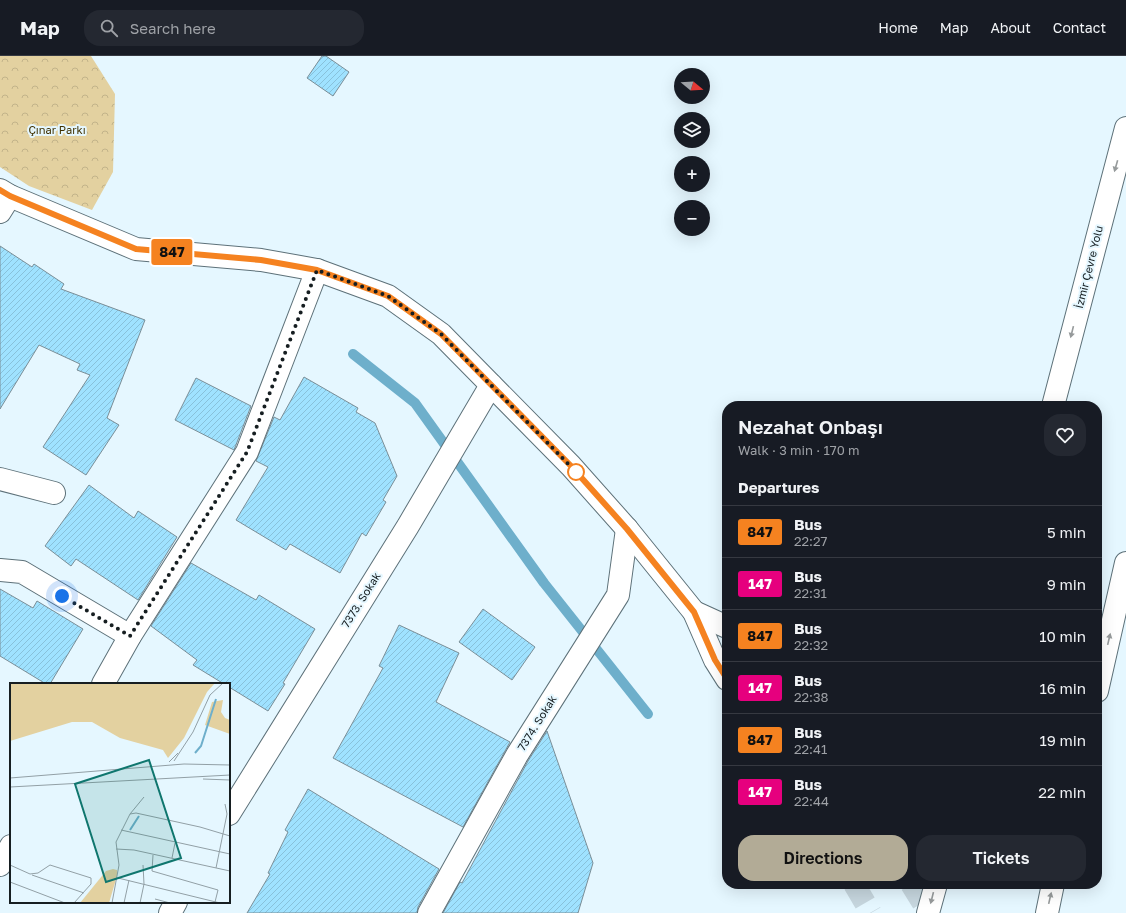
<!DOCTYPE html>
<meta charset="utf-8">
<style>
body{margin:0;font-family:"Golos Text",sans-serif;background:#242831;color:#f1f3f6;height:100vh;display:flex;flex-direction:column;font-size:15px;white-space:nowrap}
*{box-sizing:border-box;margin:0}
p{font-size:13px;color:#9ea1a6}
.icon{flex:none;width:22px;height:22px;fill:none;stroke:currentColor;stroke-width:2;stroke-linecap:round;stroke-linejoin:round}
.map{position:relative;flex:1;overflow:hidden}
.sheet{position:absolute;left:722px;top:345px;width:380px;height:488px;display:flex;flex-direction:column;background:#171b24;border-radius:16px;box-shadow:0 4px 16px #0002}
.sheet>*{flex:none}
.badge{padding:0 8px;border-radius:3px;font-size:14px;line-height:26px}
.needle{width:26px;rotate:108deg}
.buttons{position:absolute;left:674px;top:12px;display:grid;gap:8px}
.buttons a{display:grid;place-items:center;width:36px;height:36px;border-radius:50%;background:#171b24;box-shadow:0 4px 16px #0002;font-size:20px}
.you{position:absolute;width:20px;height:20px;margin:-10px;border:3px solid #fff;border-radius:50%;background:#1a73e8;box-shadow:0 0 0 6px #1a73e833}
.map>.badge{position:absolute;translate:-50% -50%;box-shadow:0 0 0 2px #fff}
h2{padding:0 16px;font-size:15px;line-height:36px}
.round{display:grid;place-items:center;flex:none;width:42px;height:42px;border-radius:16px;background:#242831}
.headline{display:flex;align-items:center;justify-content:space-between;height:68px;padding:0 16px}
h1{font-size:19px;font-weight:600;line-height:30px}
.button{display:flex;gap:8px;margin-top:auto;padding:8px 16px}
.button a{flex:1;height:46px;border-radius:16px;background:#b2ab96;color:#111;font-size:16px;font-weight:600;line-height:46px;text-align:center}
.button a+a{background:#242831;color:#f1f3f6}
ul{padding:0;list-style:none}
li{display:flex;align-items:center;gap:12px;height:52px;padding:0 16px;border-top:1px solid #363941}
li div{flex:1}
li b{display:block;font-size:15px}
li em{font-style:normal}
li .badge{min-width:44px;font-weight:700;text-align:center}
header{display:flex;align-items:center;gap:24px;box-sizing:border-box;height:56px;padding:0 20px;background:#171b24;border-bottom:1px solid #363941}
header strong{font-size:19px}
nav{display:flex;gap:22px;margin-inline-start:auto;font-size:14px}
.search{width:280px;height:36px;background:#242831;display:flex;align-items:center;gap:10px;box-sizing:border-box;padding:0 14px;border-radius:16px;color:#9ea1a6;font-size:15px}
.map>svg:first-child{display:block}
.forest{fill:url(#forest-crowns)}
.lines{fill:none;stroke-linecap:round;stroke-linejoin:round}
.stream{stroke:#6eafcb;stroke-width:10}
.building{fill:url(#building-hatch);stroke:#7a8e97}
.secondary-tunnel{stroke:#c6d6de;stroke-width:22;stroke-dasharray:22 11;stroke-linecap:butt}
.street-casing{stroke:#5d7179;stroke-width:24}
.secondary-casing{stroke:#5d7179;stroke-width:24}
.highway-casing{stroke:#5d7179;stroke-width:24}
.street{stroke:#fff;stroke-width:22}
.secondary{stroke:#fff;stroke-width:22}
.highway{stroke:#fff;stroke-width:22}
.oneway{fill:#969a9b}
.line-casing{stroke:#fff;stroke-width:9}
.line{stroke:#f58220;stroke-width:6}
.walk{stroke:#161e21;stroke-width:4;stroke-dasharray:0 7.2}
.stop-dot{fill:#fff;stroke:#f58220;stroke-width:2}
.labels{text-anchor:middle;stroke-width:4;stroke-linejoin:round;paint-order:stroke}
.park-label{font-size:11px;fill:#413202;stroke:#e5f7ff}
.street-label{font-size:11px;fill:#161e21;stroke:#e5f7ff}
.inset-river{fill:none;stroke:#6eafcb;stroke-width:2}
.inset-road{fill:none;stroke:#92a0a6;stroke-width:1}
.view{fill:#0f766e;fill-opacity:0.15;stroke:#0f766e;stroke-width:2}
.inset-edge{fill:none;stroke:#161e21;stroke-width:2}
</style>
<header>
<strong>Map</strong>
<div class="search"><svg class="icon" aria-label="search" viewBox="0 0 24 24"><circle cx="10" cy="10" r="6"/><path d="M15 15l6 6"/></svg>Search here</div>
<nav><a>Home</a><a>Map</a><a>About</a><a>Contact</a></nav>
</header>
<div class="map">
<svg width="1126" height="857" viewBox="0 0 1126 857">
<defs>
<pattern id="forest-crowns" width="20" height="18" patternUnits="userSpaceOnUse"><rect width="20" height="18" fill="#e3d1a0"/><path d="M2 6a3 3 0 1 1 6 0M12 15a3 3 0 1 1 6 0" fill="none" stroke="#c2b38a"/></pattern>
<pattern id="building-hatch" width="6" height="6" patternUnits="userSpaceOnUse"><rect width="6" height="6" fill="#9fe2ff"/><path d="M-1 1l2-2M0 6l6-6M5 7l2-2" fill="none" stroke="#88c1da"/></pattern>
</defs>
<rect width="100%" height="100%" fill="#e5f7ff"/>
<path class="forest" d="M 0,0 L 91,0 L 115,38 L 113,116 L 92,154 L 29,130 L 0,111 Z"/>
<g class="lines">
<path class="stream" d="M 353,298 L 415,347 L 544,527 L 648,658"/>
</g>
<g class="building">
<path d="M 322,0 L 326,0 L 349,16 L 333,40 L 307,22 Z"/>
<path d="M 0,190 L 32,211 L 34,208 L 64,228 L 61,233 L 145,264 L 107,362 L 119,369 L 86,419 L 43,391 L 90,319 L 77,314 L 80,308 L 39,289 L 0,353 Z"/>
<path d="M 304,321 L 358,352 L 356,356 L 375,367 L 397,420 L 383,444 L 386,446 L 366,480 L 362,477 L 340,517 L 290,488 L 286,494 L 236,464 L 268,411 L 256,405 L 274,361 L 280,364 Z"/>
<path d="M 196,322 L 251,350 L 234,394 L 175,364 Z"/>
<path d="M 89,429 L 134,462 L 138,455 L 177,481 L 138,544 L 76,503 L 71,510 L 45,490 Z"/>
<path d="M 191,507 L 256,544 L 259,539 L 315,573 L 283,627 L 285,628 L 268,655 L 229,631 L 229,628 L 224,628 L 193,609 L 197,604 L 151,570 Z"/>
<path d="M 0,533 L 33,552 L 37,545 L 83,573 L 50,628 L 46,628 L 0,600 Z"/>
<path d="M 483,553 L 535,591 L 512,624 L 459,586 Z"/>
<path d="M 399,569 L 459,597 L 436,646 L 510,686 L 463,771 L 333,702 L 383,612 L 379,610 Z"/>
<path d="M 547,675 L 593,807 L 578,857 L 443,857 L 460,826 L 462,827 L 528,705 Z"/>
<path d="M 308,733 L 439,813 L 418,851 L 417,857 L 247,857 L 270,818 L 268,817 L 288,776 L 285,774 Z"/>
</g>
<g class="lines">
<g class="secondary-tunnel">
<path d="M 854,828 L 871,857"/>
<path d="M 911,828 L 929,857"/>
</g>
<g class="street-casing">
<g id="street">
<path d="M 0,156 L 10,140"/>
<path d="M 0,423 L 54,437"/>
<path d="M 0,514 L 22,516 L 130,580"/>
<path d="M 103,628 L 130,580 L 247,396 L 317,214"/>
<path d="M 229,758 L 408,470 L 491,329"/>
<path d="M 0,809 L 11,790"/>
<path d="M 170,857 L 176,846"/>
<path d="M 429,857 L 517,699 L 618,539 L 627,473"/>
</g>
</g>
<g class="secondary-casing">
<g id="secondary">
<path d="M 0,134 L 10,140 L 136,193 L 261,204 L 317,214 L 388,240 L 441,278 L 571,410 L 627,473 L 694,556 L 715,604 L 727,623"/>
<path d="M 694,556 L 727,571"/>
</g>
</g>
<g class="highway-casing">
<g id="highway">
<path d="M 1053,350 L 1126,72"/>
<path d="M 1097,635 L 1126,507"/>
<path d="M 928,857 L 936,828"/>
<path d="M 1047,857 L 1053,828"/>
</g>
</g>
<use href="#street" class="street"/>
<use href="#secondary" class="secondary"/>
<use href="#highway" class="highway"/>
</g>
<defs><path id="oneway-solid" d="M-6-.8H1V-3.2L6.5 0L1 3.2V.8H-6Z"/></defs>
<g class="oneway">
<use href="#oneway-solid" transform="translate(1116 110) rotate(106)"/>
<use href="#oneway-solid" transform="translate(1072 276) rotate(104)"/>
<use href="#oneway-solid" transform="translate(1109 583) rotate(-77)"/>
<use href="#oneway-solid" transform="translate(932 842) rotate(104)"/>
<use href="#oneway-solid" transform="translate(1050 842) rotate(-77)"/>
</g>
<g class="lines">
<g class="line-casing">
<path id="line" d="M 0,134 L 10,140 L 136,193 L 261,204 L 317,214 L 388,240 L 441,278 L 571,410 L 627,473 L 694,556 L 715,604 L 727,623"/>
</g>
<use href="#line" class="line"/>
<path class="walk" d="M 62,540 L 130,580 L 247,396 L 317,214 L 388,240 L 441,278 L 581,421 L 576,416"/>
</g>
<circle class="stop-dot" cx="576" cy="416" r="8"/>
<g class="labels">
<g class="park-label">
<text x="57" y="78">Çınar Parkı</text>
</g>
<g class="street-label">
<text transform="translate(1089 211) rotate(-76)" y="4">İzmir Çevre Yolu</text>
<text transform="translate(361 544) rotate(-58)" y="4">7373. Sokak</text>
<text transform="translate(537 667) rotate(-58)" y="4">7374. Sokak</text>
</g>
</g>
<g transform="translate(10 627)">
<rect width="220" height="220" fill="#e5f7ff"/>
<path d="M 0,0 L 205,0 L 197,9 L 174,55 L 158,75 L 153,67 L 110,55 L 82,39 L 62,39 L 0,58 ZM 213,17 L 211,29 L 215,35 L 220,37 L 220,51 L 195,42 L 202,19 ZM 103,186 L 107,187 L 107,193 L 99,220 L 70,220 L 96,188 Z" fill="#e3d1a0"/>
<path class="inset-river" d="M 185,70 L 191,63 L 206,16M 120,147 L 129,133"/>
<path class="inset-road" d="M 164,78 L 183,49 L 200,12 L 213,0M 159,79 L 168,70M 0,95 L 174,81 L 220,82M 193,96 L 220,97M 0,104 L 220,92M 120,131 L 126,130 L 190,144 L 220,153M 111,147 L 220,171M 106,166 L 124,167 L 220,188M 143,172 L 142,188 L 208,207 L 205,219M 162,175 L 165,160M 0,182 L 20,191 L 28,190 L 40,182 L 81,195 L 81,201 L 64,220M 206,185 L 217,131 L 215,121M 22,192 L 74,210M 108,195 L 210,220M 0,199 L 55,220M 145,216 L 160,220M 102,220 L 109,182 L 106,159 L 120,131 L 134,114M 114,220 L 119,197M 130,220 L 134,201 L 133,182"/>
<path class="view" d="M 139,77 L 171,175 L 96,199 L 65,101 Z"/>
<rect width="220" height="220" class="inset-edge"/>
</g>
</svg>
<div class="buttons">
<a><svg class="needle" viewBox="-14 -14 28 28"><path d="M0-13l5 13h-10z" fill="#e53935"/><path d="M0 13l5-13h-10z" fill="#9ea1a6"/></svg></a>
<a><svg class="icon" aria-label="layers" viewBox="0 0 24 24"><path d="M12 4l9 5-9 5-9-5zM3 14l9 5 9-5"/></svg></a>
<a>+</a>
<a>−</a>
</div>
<div class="you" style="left:62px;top:540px"></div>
<b class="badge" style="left:172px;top:196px;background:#f58220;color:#111">847</b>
<section class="sheet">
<div class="headline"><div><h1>Nezahat Onbaşı</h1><p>Walk · 3 min · 170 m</p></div><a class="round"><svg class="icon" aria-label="heart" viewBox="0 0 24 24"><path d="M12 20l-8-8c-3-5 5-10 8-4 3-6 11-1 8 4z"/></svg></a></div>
<h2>Departures</h2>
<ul>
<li><span class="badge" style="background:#f58220;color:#111">847</span><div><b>Bus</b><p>22:27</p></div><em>5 min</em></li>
<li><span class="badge" style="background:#e6007e;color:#fff">147</span><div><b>Bus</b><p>22:31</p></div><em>9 min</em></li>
<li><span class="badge" style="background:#f58220;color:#111">847</span><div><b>Bus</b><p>22:32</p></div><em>10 min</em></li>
<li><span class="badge" style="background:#e6007e;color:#fff">147</span><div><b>Bus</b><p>22:38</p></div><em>16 min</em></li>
<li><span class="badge" style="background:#f58220;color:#111">847</span><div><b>Bus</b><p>22:41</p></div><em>19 min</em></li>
<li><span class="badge" style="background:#e6007e;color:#fff">147</span><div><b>Bus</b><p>22:44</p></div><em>22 min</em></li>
</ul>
<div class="button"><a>Directions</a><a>Tickets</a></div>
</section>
</div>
